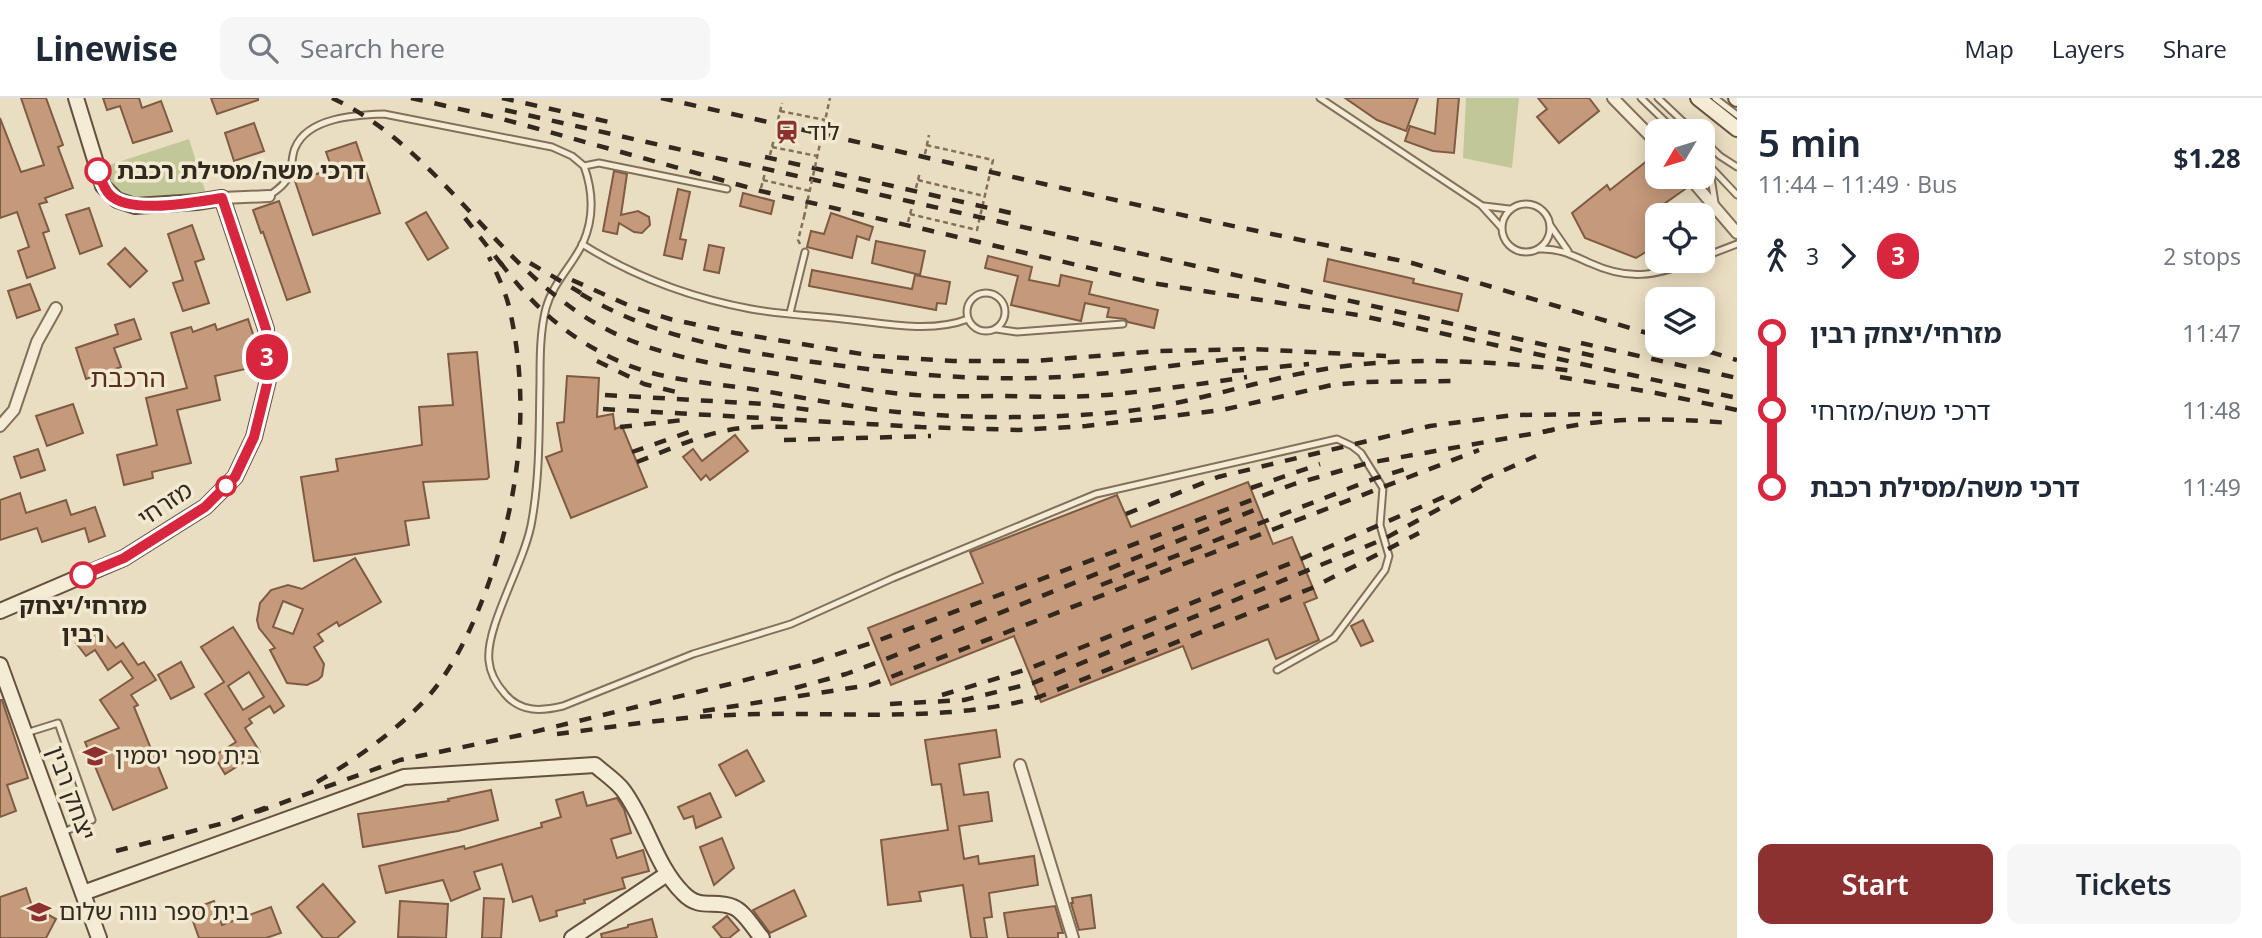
<!DOCTYPE html>
<meta charset="utf-8">
<style>
body{margin:0;font-family:Georgia,"Noto Sans Hebrew",serif;background:#f6f6f7;color:#1f2937;height:100vh;display:flex;flex-direction:column;font-size:26px;white-space:nowrap}
*{box-sizing:border-box;margin:0}
p{font-size:23px;color:#747a83}
.icon{flex:none;width:38px;height:38px;fill:none;stroke:currentColor;stroke-width:2;stroke-linecap:round;stroke-linejoin:round}
.map{position:relative;flex:1;overflow:hidden}
.drawer{display:flex;flex-direction:column;background:#fff;width:525px}
.drawer>*{flex:none}
.badge{padding:0 14px;border-radius:23px;font-size:24px;line-height:46px}
.needle{width:46px;rotate:232deg}
.fabs{position:absolute;left:1645px;top:21px;display:grid;gap:14px}
.fabs a{display:grid;place-items:center;width:70px;height:70px;border-radius:14px;background:#fff;box-shadow:0 4px 18px #0003;font-size:35px}
.map>.badge{position:absolute;translate:-50% -50%;box-shadow:0 0 0 4px #fff}
.legs{display:flex;align-items:center;gap:10px;height:77px;padding:0 21px;font-size:23px}
.legs p{margin-inline-start:auto}
.head{display:flex;align-items:center;justify-content:space-between;height:119px;padding:0 21px}
h1{font-size:38px;font-weight:600;line-height:52px}
.primary-button{display:flex;gap:14px;margin-top:auto;padding:14px 21px}
.primary-button a{flex:1;height:80px;border-radius:14px;background:#8c3030;color:#fff;font-size:28px;font-weight:600;line-height:80px;text-align:center}
.primary-button a+a{background:#f6f6f7;color:#1f2937}
ul{padding:0 21px;list-style:none}
li{display:flex;align-items:center;gap:24px;height:77px;font-size:26px}
li i{display:grid;place-items:center;width:10px;height:100%;margin:0 9px;background:currentColor}
li i::after{content:'';width:18px;height:18px;margin:-9px;border:5px solid;border-radius:50%;background:#fff}
li p{margin-inline-start:auto}
li:first-child i{background:linear-gradient(#0000 50%,currentColor 0)}
li:last-child i{background:linear-gradient(currentColor 50%,#0000 0)}
header{display:flex;align-items:center;gap:42px;box-sizing:border-box;height:98px;padding:0 35px;background:#fff;border-bottom:2px solid #e0e1e3}
header strong{font-size:33px}
nav{display:flex;gap:38px;margin-inline-start:auto;font-size:24px}
.search{width:490px;height:63px;background:#f6f6f7;display:flex;align-items:center;gap:18px;box-sizing:border-box;padding:0 24px;border-radius:14px;color:#747a83;font-size:26px}
main{display:flex;flex:1;min-height:0}
.map>svg:first-child{display:block}
.green{fill:#c1c797}
.building{fill:#c59a7b;stroke:#7f5b43;stroke-width:2;fill-rule:evenodd}
.lines{fill:none;stroke-linecap:round;stroke-linejoin:round}
.lane-casing{stroke:#82705b;stroke-width:9}
.street-casing{stroke:#82705b;stroke-width:14}
.secondary-casing{stroke:#64513e;stroke-width:18}
.path{stroke:#82705b;stroke-width:2.5;stroke-dasharray:5 3.5;stroke-linecap:butt}
.lane{stroke:#f5ecd5;stroke-width:5}
.street{stroke:#f5ecd5;stroke-width:10}
.secondary{stroke:#f5ecd5;stroke-width:14}
.rail{stroke:#33281e;stroke-width:4.5;stroke-dasharray:12 12;stroke-linecap:butt}
.path-bridge{stroke:#82705b;stroke-width:2.5;stroke-dasharray:5 3.5;stroke-linecap:butt}
.line-1-casing{stroke:#fff;stroke-width:16}
.line-1{stroke:#d7263d;stroke-width:10}
.stop-1-dot{fill:#fff;stroke:#d7263d;stroke-width:3.5}
.labels{text-anchor:middle;stroke-width:7;stroke-linejoin:round;paint-order:stroke}
.poi-label{font-size:24px;fill:#33281e;stroke:#f2e9d1;text-anchor:start}
.stop-label{font-size:24px;font-weight:bold;fill:#33281e;stroke:#f2e9d1;text-anchor:start}
.street-label{font-size:24px;fill:#33281e;stroke:#f2e9d1}
.neighbourhood-label{font-size:26px;fill:#5c2e21;stroke:#f2e9d1}
</style>
<header>
<strong>Linewise</strong>
<div class="search"><svg class="icon" aria-label="search" viewBox="0 0 24 24"><circle cx="10" cy="10" r="6"/><path d="M15 15l6 6"/></svg>Search here</div>
<nav><a>Map</a><a>Layers</a><a>Share</a></nav>
</header>
<main>
<div class="map">
<svg width="1737" height="840" viewBox="0 0 1737 840">
<rect width="100%" height="100%" fill="#eadec2"/>
<g class="green">
<path d="M 1466,0 L 1519,0 L 1512,70 L 1463,60 Z"/>
<path d="M 189,41 L 208,102 L 125,106 L 97,71 Z"/>
</g>
<g class="building">
<path d="M 21,0 L 46,0 L 63,47 L 58,49 L 73,90 L 45,100 L 47,104 L 39,106 L 49,133 L 43,135 L 55,170 L 27,180 L 18,153 L 29,149 L 17,114 L 0,120 L 0,20 L 21,74 L 44,67 Z"/>
<path d="M 103,0 L 139,0 L 142,10 L 161,3 L 172,33 L 133,45 L 120,8 L 107,12 Z"/>
<path d="M 211,0 L 258,0 L 258,2 L 217,16 Z"/>
<path d="M 1345,0 L 1418,0 L 1406,33 L 1377,22 Z"/>
<path d="M 1438,0 L 1459,0 L 1454,55 L 1433,53 L 1405,43 L 1410,28 L 1435,36 Z"/>
<path d="M 1538,0 L 1589,0 L 1599,13 L 1559,45 L 1537,19 L 1547,11 Z"/>
<path d="M 254,25 L 264,53 L 234,63 L 225,35 Z"/>
<path d="M 356,44 L 380,115 L 313,137 L 295,83 L 332,71 L 326,54 Z"/>
<path d="M 1657,55 L 1657,79 L 1681,79 L 1688,89 L 1664,106 L 1672,117 L 1657,117 L 1657,147 L 1636,160 L 1585,140 L 1572,115 L 1607,87 L 1610,92 Z"/>
<path d="M 614,73 L 627,76 L 621,117 L 638,113 L 649,119 L 650,127 L 642,135 L 634,134 L 619,125 L 617,136 L 603,133 Z"/>
<path d="M 678,91 L 690,94 L 680,141 L 686,142 L 682,161 L 664,157 Z"/>
<path d="M 743,95 L 774,103 L 771,116 L 740,108 Z"/>
<path d="M 279,103 L 310,194 L 287,202 L 263,134 L 261,135 L 253,112 Z"/>
<path d="M 89,110 L 102,148 L 80,156 L 66,117 Z"/>
<path d="M 426,114 L 448,150 L 428,162 L 406,125 Z"/>
<path d="M 831,115 L 873,129 L 869,142 L 857,138 L 852,160 L 807,149 L 811,133 L 824,136 Z"/>
<path d="M 192,127 L 204,161 L 195,164 L 209,205 L 183,213 L 173,185 L 183,182 L 168,136 Z"/>
<path d="M 876,143 L 925,153 L 920,177 L 872,165 Z"/>
<path d="M 709,147 L 724,150 L 719,175 L 704,172 Z"/>
<path d="M 125,150 L 147,173 L 130,189 L 108,166 Z"/>
<path d="M 988,158 L 1032,169 L 1029,182 L 1059,188 L 1061,177 L 1092,184 L 1089,196 L 1158,212 L 1154,230 L 1128,224 L 1125,221 L 1107,219 L 1109,210 L 1085,205 L 1081,223 L 1011,207 L 1018,178 L 985,170 Z"/>
<path d="M 1328,161 L 1414,181 L 1413,185 L 1462,196 L 1458,213 L 1324,183 Z"/>
<path d="M 812,172 L 912,191 L 915,177 L 950,184 L 946,206 L 937,205 L 936,212 L 809,188 Z"/>
<path d="M 30,186 L 40,212 L 17,220 L 8,193 Z"/>
<path d="M 134,221 L 141,241 L 114,250 L 121,269 L 86,281 L 76,250 L 118,236 L 115,227 Z"/>
<path d="M 248,221 L 254,239 L 251,240 L 258,268 L 215,278 L 220,302 L 177,312 L 191,365 L 152,374 L 153,380 L 124,387 L 117,357 L 157,347 L 146,300 L 187,290 L 171,235 L 191,229 L 193,234 L 215,226 L 217,232 Z"/>
<path d="M 477,254 L 489,379 L 487,381 L 423,384 L 429,420 L 405,423 L 409,447 L 314,463 L 301,379 L 338,373 L 336,361 L 422,347 L 419,309 L 453,307 L 448,256 Z"/>
<path d="M 567,278 L 599,280 L 597,319 L 613,316 L 615,331 L 622,328 L 647,389 L 571,420 L 546,359 L 562,353 L 557,325 L 564,324 Z"/>
<path d="M 73,306 L 83,335 L 47,348 L 36,318 Z"/>
<path d="M 735,337 L 748,353 L 710,382 L 706,377 L 701,382 L 683,359 L 693,351 L 702,363 Z"/>
<path d="M 38,351 L 45,372 L 21,380 L 14,359 Z"/>
<path d="M 1248,384 L 1273,446 L 1292,439 L 1317,500 L 1304,505 L 1319,542 L 1276,561 L 1268,541 L 1192,571 L 1183,548 L 1041,604 L 1014,538 L 891,587 L 868,530 L 983,485 L 970,454 L 1117,397 L 1131,429 Z"/>
<path d="M 20,395 L 26,415 L 66,402 L 71,417 L 95,409 L 105,438 L 89,444 L 85,430 L 42,444 L 37,430 L 0,442 L 0,402 Z"/>
<path d="M 355,460 L 381,504 L 339,528 L 337,524 L 318,536 L 323,543 L 314,549 L 324,566 L 322,578 L 318,582 L 307,587 L 287,585 L 270,552 L 275,550 L 259,530 L 257,522 L 260,505 L 271,492 L 288,487 L 302,491 ZM 283,503 L 303,511 L 293,536 L 273,529 Z"/>
<path d="M 1363,522 L 1373,543 L 1361,548 L 1351,528 Z"/>
<path d="M 99,528 L 116,550 L 123,545 L 138,567 L 144,564 L 156,582 L 131,597 L 138,607 L 134,609 L 167,690 L 113,712 L 85,644 L 119,630 L 100,602 L 133,580 L 121,563 L 108,572 L 95,552 L 86,558 L 76,545 Z"/>
<path d="M 233,529 L 284,608 L 274,615 L 270,608 L 249,621 L 252,625 L 245,630 L 260,654 L 225,676 L 214,658 L 236,644 L 205,596 L 224,584 L 201,549 ZM 249,574 L 264,599 L 243,612 L 228,588 Z"/>
<path d="M 181,564 L 194,589 L 171,601 L 158,577 Z"/>
<path d="M 0,602 L 2,602 L 28,680 L 7,687 L 16,713 L 0,719 Z"/>
<path d="M 996,632 L 1000,659 L 959,666 L 964,697 L 988,694 L 992,723 L 959,728 L 964,761 L 978,758 L 979,766 L 1034,758 L 1038,787 L 989,795 L 992,819 L 984,820 L 987,840 L 971,840 L 963,787 L 919,794 L 921,803 L 888,807 L 881,742 L 948,732 L 941,686 L 932,687 L 925,642 Z"/>
<path d="M 747,652 L 764,683 L 736,698 L 719,667 Z"/>
<path d="M 491,692 L 498,722 L 458,733 L 363,749 L 358,716 L 449,703 L 448,701 Z"/>
<path d="M 583,694 L 587,708 L 617,700 L 624,711 L 631,735 L 611,741 L 617,760 L 643,752 L 649,773 L 622,780 L 625,790 L 584,802 L 585,805 L 556,813 L 557,818 L 540,823 L 532,798 L 513,804 L 502,766 L 474,774 L 480,791 L 451,803 L 443,782 L 386,795 L 379,768 L 464,748 L 465,751 L 542,729 L 541,725 L 561,719 L 556,702 Z"/>
<path d="M 710,695 L 721,719 L 696,730 L 693,718 L 684,721 L 678,709 Z"/>
<path d="M 722,740 L 734,770 L 714,787 L 700,749 Z"/>
<path d="M 323,786 L 355,824 L 337,840 L 323,840 L 297,809 Z"/>
<path d="M 26,790 L 32,808 L 56,821 L 46,840 L 0,840 L 0,799 Z"/>
<path d="M 794,792 L 806,818 L 770,835 L 753,812 Z"/>
<path d="M 1091,797 L 1095,830 L 1079,832 L 1071,805 L 1073,805 L 1072,800 Z"/>
<path d="M 484,800 L 504,801 L 501,840 L 482,840 Z"/>
<path d="M 214,803 L 222,827 L 271,809 L 281,835 L 266,840 L 199,840 L 189,812 Z"/>
<path d="M 400,803 L 448,806 L 446,840 L 398,839 Z"/>
<path d="M 1055,808 L 1063,835 L 1058,835 L 1058,840 L 1008,840 L 1004,815 Z"/>
<path d="M 727,818 L 739,832 L 729,840 L 722,840 L 713,829 Z"/>
<path d="M 652,821 L 657,840 L 602,840 L 601,836 L 628,829 L 628,827 Z"/>
</g>
<g class="lines">
<g class="lane-casing">
<g id="lane">
<path d="M 1320,0 L 1481,107 L 1501,129"/>
<path d="M 1641,0 L 1675,33"/>
<path d="M 1658,0 L 1693,33"/>
<path d="M 1715,0 L 1737,17"/>
<path d="M 1703,42 L 1720,58 L 1737,69"/>
<path d="M 1703,61 L 1737,97"/>
<path d="M 1709,67 L 1715,105"/>
<path d="M 584,68 C 593,93 594,120 583,145 C 572,168 553,185 546,210 C 540,233 540,260 540,284 C 539,329 540,377 532,422 C 526,463 485,528 489,563 C 490,575 497,587 505,596 C 521,615 542,613 563,608 L 693,556 L 791,526 L 893,480 L 1096,396 L 1337,341 L 1352,348 L 1361,355 L 1383,390 L 1380,427 L 1389,458 L 1385,472 L 1334,540 L 1277,572"/>
<path d="M 270,97 C 277,92 286,86 289,77 C 293,69 291,59 295,50 C 308,19 356,17 384,16 L 552,49 L 572,58 L 584,68 L 599,65 L 727,91"/>
<circle cx="1526" cy="130" r="24"/>
<path d="M 1484,108 L 1509,111"/>
<path d="M 1550,127 L 1568,153"/>
<path d="M 582,146 C 633,178 692,200 751,211 C 784,217 819,218 852,222 C 891,226 931,235 968,221"/>
<path d="M 1539,151 C 1559,150 1572,157 1590,165 C 1629,183 1655,178 1694,163"/>
<path d="M 1703,159 L 1737,146"/>
<circle cx="986" cy="214" r="19"/>
<path d="M 790,215 L 805,154"/>
<path d="M 996,231 L 1017,234 L 1123,226"/>
<path d="M 26,635 L 58,625 L 92,722 L 61,735"/>
</g>
</g>
<g class="street-casing">
<g id="street">
<path d="M 1613,0 L 1657,45"/>
<path d="M 1689,79 L 1737,135"/>
<path d="M 222,100 L 269,98"/>
<path d="M 0,328 L 14,312 L 37,244 L 56,210"/>
<path d="M 1020,667 L 1073,840"/>
</g>
</g>
<g class="secondary-casing">
<g id="secondary">
<path d="M 1698,0 L 1737,31"/>
<path d="M 1736,0 L 1737,1"/>
<path d="M 0,513 L 124,460 L 205,409 L 235,379 L 254,339 L 268,282 L 266,231 L 222,100 L 197,104 L 135,108 L 117,102 L 103,88 L 76,0"/>
<path d="M 0,567 L 99,840"/>
<path d="M 83,795 L 404,679 L 595,667 C 604,675 616,683 623,692 C 647,724 655,767 683,795 C 700,813 714,801 733,809 C 744,813 754,831 762,840"/>
<path d="M 572,840 L 667,776"/>
</g>
</g>
<g class="path">
<path d="M 780,13 L 825,22"/>
<path d="M 778,22 L 782,5"/>
<path d="M 772,49 L 817,58"/>
<path d="M 925,56 L 929,37"/>
<path d="M 770,57 L 774,41"/>
<path d="M 763,82 L 810,93"/>
<path d="M 918,82 L 984,98"/>
<path d="M 761,90 L 765,75"/>
<path d="M 916,90 L 920,74"/>
<path d="M 910,116 L 977,132 L 993,62 L 926,47"/>
<path d="M 908,124 L 912,109"/>
<path d="M 800,146 L 798,142 L 804,119"/>
</g>
<use href="#lane" class="lane"/>
<use href="#street" class="street"/>
<use href="#secondary" class="secondary"/>
<g class="rail">
<path d="M 332,0 C 428,45 482,143 565,205 C 631,255 699,264 778,276 C 823,283 869,294 915,297 C 944,299 974,298 1004,298 C 1045,299 1085,300 1126,295 C 1166,291 1207,285 1247,279"/>
<path d="M 411,0 L 499,20 L 761,93 L 1158,186 L 1358,217 L 1737,300"/>
<path d="M 502,0 L 618,26"/>
<path d="M 661,0 L 1209,123 L 1412,165 L 1657,238"/>
<path d="M 505,12 L 1594,258"/>
<path d="M 765,59 L 1011,115"/>
<path d="M 465,120 L 506,172"/>
<path d="M 500,164 C 535,211 570,242 625,266 C 664,282 710,285 752,291 C 800,299 849,309 897,314 C 973,321 1052,321 1128,313 C 1197,305 1263,280 1332,270 C 1409,258 1497,263 1574,273"/>
<path d="M 530,165 L 581,195"/>
<path d="M 572,182 L 630,208 L 670,221 L 735,235 L 874,258 L 953,263 L 1034,263 L 1159,253 L 1253,251 L 1386,258"/>
<path d="M 581,196 C 648,235 711,248 787,260 C 878,274 969,284 1061,279 C 1123,275 1184,265 1246,260"/>
<path d="M 1581,245 L 1737,280"/>
<path d="M 1687,247 L 1737,262"/>
<path d="M 597,263 L 644,286 L 676,294"/>
<path d="M 1232,273 L 1309,266"/>
<path d="M 1560,279 L 1651,294 L 1737,312"/>
<path d="M 605,297 L 765,306 L 811,312"/>
<path d="M 603,311 L 921,329 L 1019,332 L 1086,328 L 1222,312 L 1332,287 L 1365,284 L 1453,283"/>
<path d="M 620,329 L 683,322"/>
<path d="M 1543,334 C 1605,318 1666,320 1730,325"/>
<path d="M 784,342 L 931,338"/>
<path d="M 632,354 L 692,333"/>
<path d="M 637,364 C 671,351 705,334 742,330 C 758,328 776,329 792,329"/>
<path d="M 1482,382 L 1536,358"/>
<path d="M 1251,390 L 1320,366"/>
<path d="M 1126,416 L 1218,379 L 1430,328 L 1514,317 L 1602,316"/>
<path d="M 1101,487 L 1376,380 L 1412,369"/>
<path d="M 795,590 L 846,576 L 881,563 L 1262,409"/>
<path d="M 942,597 L 1028,571 L 1301,461 L 1453,395"/>
<path d="M 890,606 L 964,602 L 1033,585 L 1384,441 L 1492,382"/>
<path d="M 703,613 L 870,587 L 1479,352"/>
<path d="M 557,636 C 614,629 673,619 731,617 C 834,612 938,627 1039,599 L 1312,490 L 1419,435"/>
<path d="M 317,684 C 355,662 396,633 426,601 C 453,571 471,532 485,495 C 519,405 531,308 510,213 C 506,194 497,176 489,159"/>
<path d="M 257,714 L 400,662 L 521,637 L 734,585 L 817,563 L 874,544 L 1294,386 L 1368,365 L 1553,332"/>
<path d="M 116,753 L 228,724 L 267,709"/>
</g>
<path class="path-bridge" d="M 804,119 L 830,0"/>
</g>
<g class="lines">
<g class="line-1-casing">
<path id="line-1" d="M 83,477 L 124,460 L 205,409 L 235,379 L 254,339 L 268,282 L 266,231 L 222,100 C 195,104 130,117 110,97 C 103,90 101,81 98,73"/>
</g>
<use href="#line-1" class="line-1"/>
</g>
<defs>
<g id="station-bare" transform="scale(1.89)"><path d="M-3-6H3Q5-6 5-4V2Q5 4 3 4L4.5 6H3L1.5 4h-3L-3 6H-4.5L-3 4Q-5 4-5 2V-4Q-5-6-3-6ZM-3.5-4v3h7v-3ZM-3.5 1v1.5H-2V1ZM2 1v1.5H3.5V1Z" fill="#8c3030" stroke="#f2e9d1" stroke-width="2.5" paint-order="stroke"/></g>
<g id="school-bare" transform="scale(1.89)"><path d="M0-5L7-2L0 1L-7-2ZM-4 1L0 2.5L4 1V4Q0 6-4 4Z" fill="#8c3030" stroke="#f2e9d1" stroke-width="2.5" paint-order="stroke"/></g>
</defs>
<g fill-rule="evenodd">
<use href="#station-bare" x="787" y="34"/>
<use href="#school-bare" x="95" y="658"/>
<use href="#school-bare" x="39" y="814"/>
</g>
<g class="stop-1-dot">
<circle cx="98" cy="73" r="12"/>
<circle cx="226" cy="388" r="9"/>
<circle cx="83" cy="477" r="12"/>
</g>
<g class="labels">
<g class="poi-label">
<text x="807" y="42">לוד</text>
<text x="115" y="666">בית ספר יסמין</text>
<text x="59" y="822">בית ספר נווה שלום</text>
</g>
<g class="stop-label">
<text x="117" y="81">דרכי משה/מסילת רכבת</text>
<text x="83" y="516" text-anchor="middle">מזרחי/יצחק<tspan x="83" dy="28">רבין</tspan></text>
</g>
<g class="street-label">
<text transform="translate(165 406) rotate(-34)" y="8">מזרחי</text>
<text transform="translate(71 695) rotate(70)" y="8">יצחק רבין</text>
</g>
<g class="neighbourhood-label">
<text x="128" y="289">הרכבת</text>
</g>
</g>
</svg>
<div class="fabs">
<a><svg class="needle" viewBox="-14 -14 28 28"><path d="M0-13l5 13h-10z" fill="#e53935"/><path d="M0 13l5-13h-10z" fill="#747a83"/></svg></a>
<a><svg class="icon" aria-label="locate" viewBox="0 0 24 24"><circle cx="12" cy="12" r="6"/><path d="M12 2v4M12 18v4M2 12h4M18 12h4"/></svg></a>
<a><svg class="icon" aria-label="layers" viewBox="0 0 24 24"><path d="M12 4l9 5-9 5-9-5zM3 14l9 5 9-5"/></svg></a>
</div>
<b class="badge" style="left:267px;top:259px;background:#d7263d;color:#fff">3</b>
</div>
<section class="drawer">
<div class="head"><div><h1>5 min</h1><p>11:44 – 11:49 · Bus</p></div><b>$1.28</b></div>
<div class="legs"><svg class="icon" aria-label="walk" viewBox="0 0 24 24"><circle cx="13" cy="4" r="2"/><path d="M13 8l-2 6 4 7M11 14l-3 7M7 12l3-4h3l4 4"/></svg>3<svg class="icon" aria-label="forward" viewBox="0 0 24 24"><path d="M9 5l7 7-7 7"/></svg><b class="badge" style="background:#d7263d;color:#fff">3</b><p>2 stops</p></div>
<ul>
<li><i style="color:#d7263d"></i><b>מזרחי/יצחק רבין</b><p>11:47</p></li>
<li><i style="color:#d7263d"></i><span>דרכי משה/מזרחי</span><p>11:48</p></li>
<li><i style="color:#d7263d"></i><b>דרכי משה/מסילת רכבת</b><p>11:49</p></li>
</ul>
<div class="primary-button"><a>Start</a><a>Tickets</a></div>
</section>
</main>
